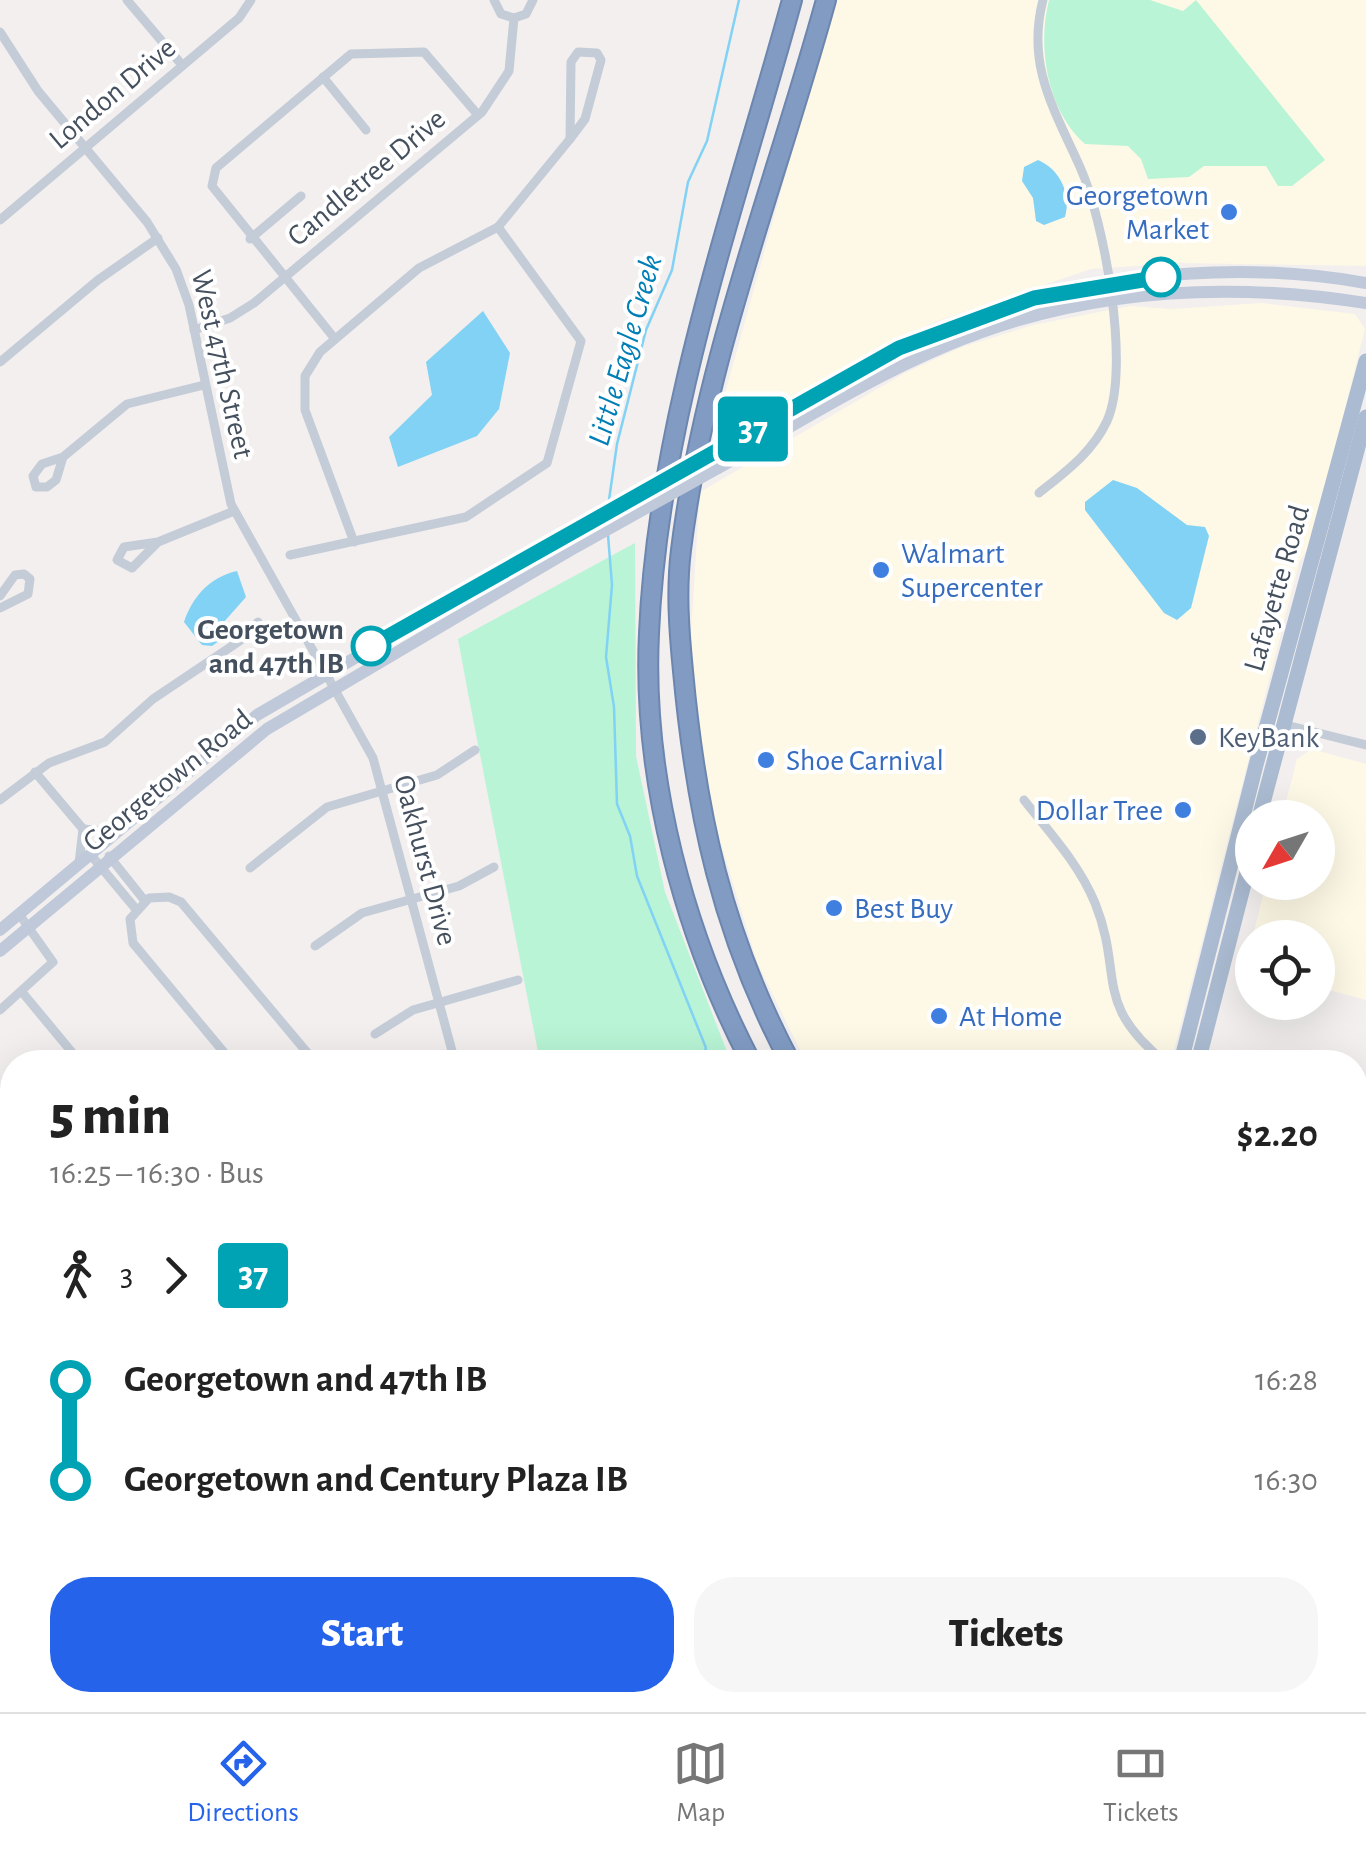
<!DOCTYPE html>
<meta charset="utf-8">
<style>
body{margin:0;font-family:"Alegreya Sans",sans-serif;background:#f6f6f6;color:#222;height:100vh;display:flex;flex-direction:column;font-size:38px;white-space:nowrap}
*{box-sizing:border-box;margin:0}
p{font-size:32px;color:#767676}
.icon{flex:none;width:55px;height:55px;fill:none;stroke:currentColor;stroke-width:2;stroke-linecap:round;stroke-linejoin:round}
.map{position:relative;flex:1;overflow:hidden}
.side{position:absolute;left:0px;top:1050px;width:1368px;height:662px;display:flex;flex-direction:column;background:#fff;border-radius:40px 40px 0 0;box-shadow:0 10px 40px #0002}
.side>*{flex:none}
.badge{padding:0 20px;border-radius:8px;font-size:35px;line-height:65px}
.needle{width:65px;rotate:231deg}
.buttons{position:absolute;left:1235px;top:800px;display:grid;gap:20px}
.buttons a{display:grid;place-items:center;width:100px;height:100px;border-radius:50%;background:#fff;box-shadow:0 10px 40px #0002;font-size:50px}
.map>.badge{position:absolute;translate:-50% -50%;box-shadow:0 0 0 5px #fff}
.legs{display:flex;align-items:center;gap:15px;height:110px;padding:0 50px;font-size:32px}
.legs p{margin-inline-start:auto}
.overview{display:flex;align-items:center;justify-content:space-between;height:170px;padding:0 50px}
h1{font-size:55px;font-weight:800;line-height:75px}
.button{display:flex;gap:20px;margin-top:auto;padding:20px 50px}
.button a{flex:1;height:115px;border-radius:40px;background:#2563eb;color:#fff;font-size:40px;font-weight:800;line-height:115px;text-align:center}
.button a+a{background:#f6f6f6;color:#222}
ul{padding:0 50px;list-style:none}
li{display:flex;align-items:center;gap:35px;height:100px;font-size:38px}
li i{display:grid;place-items:center;width:15px;height:100%;margin:0 12px;background:currentColor}
li i::after{content:'';width:25px;height:25px;margin:-12px;border:8px solid;border-radius:50%;background:#fff}
li p{margin-inline-start:auto}
li:first-child i{background:linear-gradient(#0000 50%,currentColor 0)}
li:last-child i{background:linear-gradient(currentColor 50%,#0000 0)}
.tab-bar{display:flex;justify-content:space-around;align-items:center;height:140px;border-top:2px solid #e0e0e0;background:#fff;font-size:28px;color:#767676}
.tab-bar a{display:grid;justify-items:center;gap:5px}
.tab-bar .current{color:#2563eb}
.map>svg:first-child{display:block}
.commercial{fill:#fef9e6}
.green{fill:#b8f4d5}
.water{fill:#81d2f5}
.lines{fill:none;stroke-linecap:round;stroke-linejoin:round}
.stream{stroke:#81d2f5;stroke-width:2.5}
.motorway-casing{stroke:#6c86af;stroke-width:22}
.minor{stroke:#c4ccd8;stroke-width:9}
.tertiary{stroke:#c4ccd8;stroke-width:11}
.secondary{stroke:#bfc9da;stroke-width:12}
.primary{stroke:#abbbd1;stroke-width:15}
.motorway{stroke:#819bc3;stroke-width:18}
.secondary-bridge{stroke:#bfc9da;stroke-width:12}
.line-1-casing{stroke:#fff;stroke-width:22}
.line-1{stroke:#00a3b4;stroke-width:15}
.shop-dot{fill:#3f7fe0;stroke:#fff;stroke-width:4}
.stop-1-dot{fill:#fff;stroke:#00a3b4;stroke-width:5}
.service-dot{fill:#5c6f8a;stroke:#fff;stroke-width:4}
.labels{text-anchor:middle;stroke-width:8;stroke-linejoin:round;paint-order:stroke}
.street-label{font-size:30px;fill:#45505e;stroke:#fff}
.shop-label{font-size:30px;fill:#366cbe;stroke:#fff;text-anchor:start}
.stop-label{font-size:30px;font-weight:bold;fill:#45505e;stroke:#fff;text-anchor:end}
.service-label{font-size:30px;fill:#4e5e75;stroke:#fff;text-anchor:start}
.water-label{font-size:32px;font-style:italic;fill:#007eb6;stroke:#fff}
</style>
<div class="map">
<svg width="1366" height="1712" viewBox="0 0 1366 1712">
<rect width="100%" height="100%" fill="#f2efee"/>
<g class="commercial">
<path d="M 834,0 L 1366,0 L 1366,266 L 1180,263 L 1091,269 L 932,323 L 722,438 L 713,437 Z"/>
<path d="M 1261,303 L 1355,314 L 1365,329 L 1311,543 L 1299,563 L 1171,1062 L 806,1062 L 757,962 L 701,778 L 691,632 L 700,492 L 905,373 L 962,347 L 1033,325 L 1130,306 L 1172,309 Z"/>
<path d="M 1312,749 L 1366,764 L 1366,1000 L 1318,987 L 1318,938 L 1252,938 L 1252,951 L 1250,948 L 1266,883 L 1318,882 L 1318,818 L 1282,817 L 1297,759 Z"/>
<path d="M 873,1700 L 997,1700 L 999,1709 L 860,1712 Z"/>
</g>
<g class="green">
<path d="M 1049,0 L 1150,0 L 1183,11 L 1196,0 L 1325,160 L 1292,186 L 1278,186 L 1266,166 L 1204,166 L 1189,177 L 1148,179 L 1141,159 L 1128,146 L 1085,144 C 1047,110 1037,47 1049,0 Z"/>
<path d="M 635,543 L 636,756 L 665,892 L 731,1062 L 540,1062 L 468,693 L 458,639 Z"/>
</g>
<g class="water">
<path d="M 1038,160 C 1060,169 1072,195 1065,217 L 1044,225 L 1036,221 L 1033,198 L 1022,181 L 1024,167 Z"/>
<path d="M 483,311 L 510,353 L 499,409 L 477,436 L 398,467 L 389,437 L 432,395 L 426,362 Z"/>
<path d="M 1113,480 L 1137,488 L 1187,525 L 1205,527 L 1209,536 L 1191,608 L 1177,620 L 1164,613 L 1085,510 L 1085,502 Z"/>
<path d="M 237,571 L 246,597 L 223,623 L 223,638 L 212,646 L 202,645 L 184,622 C 192,598 209,577 237,571 Z"/>
</g>
<g class="lines">
<g class="stream">
<path d="M 608,507 L 617,444 L 646,330 L 672,270 L 688,182 L 707,141 L 739,0"/>
<path d="M 608,535 L 612,585 L 606,657 L 614,707 L 617,804 L 630,836 L 637,876 L 706,1048 L 700,1062"/>
<path d="M 325,1712 L 335,1700"/>
</g>
<g class="motorway-casing">
<g id="motorway">
<path d="M 751,1062 C 684,934 642,778 649,633 C 658,419 736,205 792,0"/>
<path d="M 790,1062 C 722,934 696,813 683,671 C 679,631 676,590 681,550 C 704,362 776,182 826,0"/>
<path d="M 1063,1700 L 1077,1712"/>
<path d="M 1145,1700 L 1151,1712"/>
<path d="M 1184,1700 L 1191,1712"/>
<path d="M 1272,1712 L 1272,1700"/>
</g>
</g>
<g class="minor">
<path d="M 127,0 L 182,65"/>
<path d="M 494,0 L 501,14 L 514,18 L 526,14 L 533,0"/>
<path d="M 0,32 L 38,91 L 147,222 L 176,269 L 189,305 L 231,504 L 373,758 L 455,1062"/>
<path d="M 578,52 L 597,53 L 601,60 L 585,119 L 570,139 L 571,62 Z"/>
<path d="M 323,77 L 366,130"/>
<path d="M 0,220 L 239,18 L 251,0"/>
<path d="M 250,239 L 301,196"/>
<path d="M 194,330 L 230,318 L 254,303 L 482,112 L 509,71 L 514,18"/>
<path d="M 335,339 L 212,186 L 216,168 L 351,54 L 424,52 L 478,115"/>
<path d="M 0,362 L 98,280 L 158,238"/>
<path d="M 63,457 L 56,480 L 47,487 L 36,487 L 33,476 L 42,464 L 63,457 L 127,404 L 204,385"/>
<path d="M 1039,493 C 1065,472 1092,453 1107,421 C 1131,368 1104,220 1080,167 C 1054,109 1026,65 1043,0"/>
<path d="M 158,542 L 132,568 L 117,560 L 124,547 L 158,542 L 234,511"/>
<path d="M 354,542 L 305,410 L 305,376 L 320,352 L 419,268 L 498,227 L 570,139"/>
<path d="M 290,555 L 466,517 L 547,463 L 581,341 L 498,227"/>
<path d="M 0,596 L 15,575 L 24,574 L 30,579 L 28,594 L 0,608"/>
<path d="M 1282,724 L 1366,745"/>
<path d="M 35,772 L 83,829"/>
<path d="M 0,800 L 49,763 L 105,742 L 153,699 L 244,638 L 258,622"/>
<path d="M 1024,800 C 1050,833 1079,864 1095,903 C 1124,975 1092,1003 1165,1062"/>
<path d="M 83,829 L 115,832"/>
<path d="M 90,854 L 135,908"/>
<path d="M 109,856 L 145,901"/>
<path d="M 79,863 L 83,829"/>
<path d="M 250,868 L 327,807 L 437,775 L 475,750"/>
<path d="M 315,946 L 362,913 L 459,886 L 494,867"/>
<path d="M 22,992 L 80,1062"/>
<path d="M 0,1010 L 53,962 L 19,914"/>
<path d="M 375,1034 L 413,1010 L 518,980"/>
<path d="M 232,1062 L 133,943 L 130,919 L 149,898 L 169,897 L 181,902 L 315,1062"/>
<path d="M 1355,1173 L 1366,1164"/>
<path d="M 0,1211 L 12,1226"/>
<path d="M 1355,1264 L 1366,1255"/>
<path d="M 0,1533 L 12,1522"/>
<path d="M 666,1700 L 676,1712"/>
<path d="M 8,1712 L 17,1700"/>
<path d="M 227,1712 L 232,1700"/>
<path d="M 456,1712 L 460,1700"/>
</g>
<g class="tertiary">
<path d="M 1355,1225 L 1366,1234"/>
<path d="M 0,1253 L 12,1268"/>
<path d="M 347,1700 L 354,1712"/>
</g>
<g class="secondary">
<path d="M 722,447 C 784,412 845,373 910,343 C 1049,280 1214,256 1366,283"/>
<path d="M 718,468 C 793,426 867,379 946,346 C 1080,289 1224,281 1366,303"/>
<path d="M 0,930 L 257,715 L 571,532"/>
<path d="M 0,951 L 267,729 L 567,552"/>
<path d="M 1017,1712 L 1019,1700"/>
<path d="M 1037,1712 L 1040,1700"/>
</g>
<g class="primary">
<path d="M 1259,818 L 1366,417"/>
<path d="M 1181,1062 L 1256,765 L 1366,361"/>
<path d="M 1198,1062 L 1252,853"/>
</g>
<use href="#motorway" class="motorway"/>
<g class="secondary-bridge">
<path d="M 571,532 L 722,447"/>
<path d="M 567,552 L 718,468"/>
</g>
</g>
<g class="lines">
<g class="line-1-casing">
<path id="line-1" d="M 371,646 L 899,348 L 1034,298 L 1161,277"/>
</g>
<use href="#line-1" class="line-1"/>
</g>
<g class="shop-dot">
<circle cx="1229" cy="212" r="10"/>
<circle cx="881" cy="570" r="10"/>
<circle cx="766" cy="760" r="10"/>
<circle cx="1183" cy="810" r="10"/>
<circle cx="834" cy="908" r="10"/>
<circle cx="939" cy="1016" r="10"/>
</g>
<g class="stop-1-dot">
<circle cx="1161" cy="277" r="18"/>
<circle cx="371" cy="646" r="18"/>
</g>
<circle class="service-dot" cx="1198" cy="737" r="10"/>
<g class="labels">
<g class="street-label">
<text transform="translate(112 93) rotate(-40)" y="10">London Drive</text>
<text transform="translate(366 177) rotate(-40)" y="10">Candletree Drive</text>
<text transform="translate(223 364) rotate(77)" y="10">West 47th Street</text>
<text transform="translate(1276 588) rotate(-74)" y="10">Lafayette Road</text>
<text transform="translate(167 780) rotate(-39)" y="10">Georgetown Road</text>
<text transform="translate(426 860) rotate(75)" y="10">Oakhurst Drive</text>
</g>
<g class="shop-label">
<text x="1209" y="205" text-anchor="end">Georgetown<tspan x="1209" dy="34">Market</tspan></text>
<text x="901" y="563">Walmart<tspan x="901" dy="34">Supercenter</tspan></text>
<text x="786" y="770">Shoe Carnival</text>
<text x="1163" y="820" text-anchor="end">Dollar Tree</text>
<text x="854" y="918">Best Buy</text>
<text x="959" y="1026">At Home</text>
</g>
<g class="stop-label">
<text x="344" y="639">Georgetown<tspan x="344" dy="34">and 47th IB</tspan></text>
</g>
<g class="service-label">
<text x="1218" y="747">KeyBank</text>
</g>
<g class="water-label">
<text transform="translate(624 350) rotate(-74)" y="11">Little Eagle Creek</text>
</g>
</g>
</svg>
<div class="buttons">
<a><svg class="needle" viewBox="-14 -14 28 28"><path d="M0-13l5 13h-10z" fill="#e53935"/><path d="M0 13l5-13h-10z" fill="#767676"/></svg></a>
<a><svg class="icon" aria-label="locate" viewBox="0 0 24 24"><circle cx="12" cy="12" r="6"/><path d="M12 2v4M12 18v4M2 12h4M18 12h4"/></svg></a>
</div>
<b class="badge" style="left:753px;top:429px;background:#00a3b4;color:#fff">37</b>
<section class="side">
<div class="overview"><div><h1>5 min</h1><p>16:25 – 16:30 · Bus</p></div><b>$2.20</b></div>
<div class="legs"><svg class="icon" aria-label="walk" viewBox="0 0 24 24"><circle cx="13" cy="4" r="2"/><path d="M13 8l-2 6 4 7M11 14l-3 7M7 12l3-4h3l4 4"/></svg>3<svg class="icon" aria-label="forward" viewBox="0 0 24 24"><path d="M9 5l7 7-7 7"/></svg><b class="badge" style="background:#00a3b4;color:#fff">37</b></div>
<ul>
<li><i style="color:#00a3b4"></i><b>Georgetown and 47th IB</b><p>16:28</p></li>
<li><i style="color:#00a3b4"></i><b>Georgetown and Century Plaza IB</b><p>16:30</p></li>
</ul>
<div class="button"><a>Start</a><a>Tickets</a></div>
</section>
</div>
<nav class="tab-bar">
<a class="current"><svg class="icon" aria-label="directions" viewBox="0 0 24 24"><path d="M12 3l9 9-9 9-9-9zM9 14v-3h6M13 9l2 2-2 2"/></svg>Directions</a>
<a><svg class="icon" aria-label="map" viewBox="0 0 24 24"><path d="M3 6l6-2 6 2 6-2v14l-6 2-6-2-6 2zM9 4v14M15 6v14"/></svg>Map</a>
<a><svg class="icon" aria-label="tickets" viewBox="0 0 24 24"><path d="M3 7h18v10H3zM15 7v10"/></svg>Tickets</a>
</nav>
